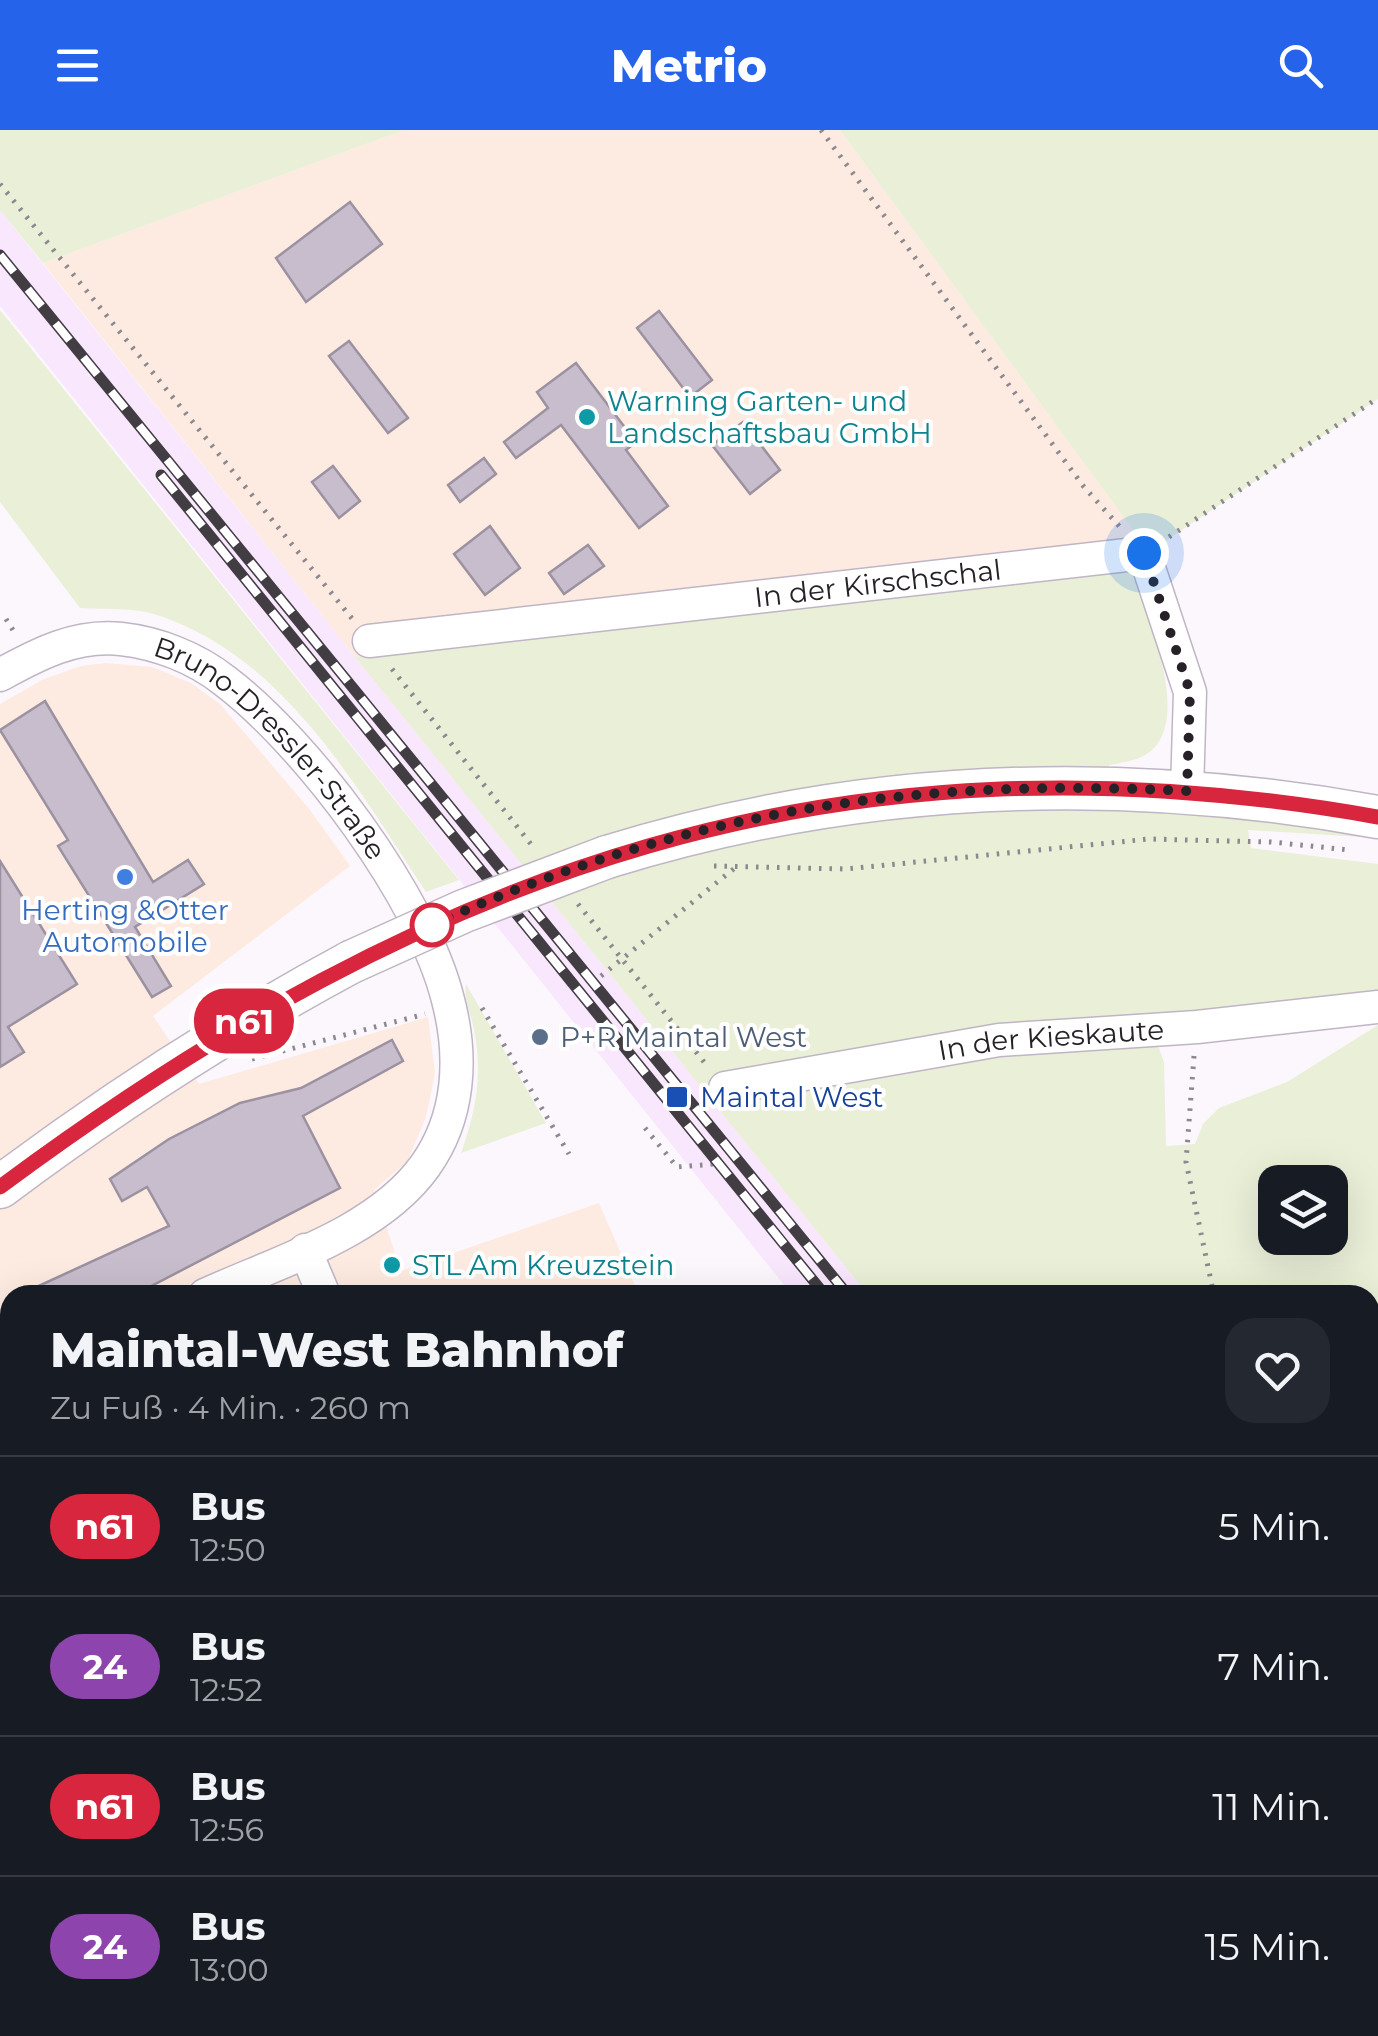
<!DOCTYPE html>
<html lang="de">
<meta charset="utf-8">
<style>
body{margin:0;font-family:Montserrat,sans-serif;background:#242831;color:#f1f3f6;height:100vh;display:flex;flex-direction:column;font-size:38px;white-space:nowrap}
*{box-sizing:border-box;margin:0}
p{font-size:32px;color:#9ea1a6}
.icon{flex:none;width:55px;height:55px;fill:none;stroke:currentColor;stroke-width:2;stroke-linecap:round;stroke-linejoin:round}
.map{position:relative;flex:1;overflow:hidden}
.drawer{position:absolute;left:0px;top:1155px;width:1380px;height:752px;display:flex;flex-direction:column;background:#171b24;border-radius:30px 30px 0 0;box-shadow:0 10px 40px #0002}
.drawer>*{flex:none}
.badge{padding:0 20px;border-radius:32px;font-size:35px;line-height:65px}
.tools{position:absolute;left:1258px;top:1035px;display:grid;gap:20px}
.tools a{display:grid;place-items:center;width:90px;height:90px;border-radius:20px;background:#171b24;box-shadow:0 10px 40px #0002;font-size:50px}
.you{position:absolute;width:50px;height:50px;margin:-25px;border:8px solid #fff;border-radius:50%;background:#1a73e8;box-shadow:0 0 0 15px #1a73e833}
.map>.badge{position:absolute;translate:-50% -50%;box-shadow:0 0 0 5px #fff}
.round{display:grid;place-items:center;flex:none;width:105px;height:105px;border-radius:30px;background:#242831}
.summary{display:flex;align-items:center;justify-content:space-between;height:170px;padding:0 50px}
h1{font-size:48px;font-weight:800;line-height:75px}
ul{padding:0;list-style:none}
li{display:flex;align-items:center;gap:30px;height:140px;padding:0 50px;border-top:2px solid #363941}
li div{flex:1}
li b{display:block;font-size:38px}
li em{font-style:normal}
li .badge{min-width:110px;font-weight:700;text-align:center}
header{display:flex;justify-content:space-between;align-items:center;height:130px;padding:0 50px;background:#2563eb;color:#fff;font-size:45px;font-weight:800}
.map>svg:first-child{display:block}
.industrial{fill:#fdebe1}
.built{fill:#f8e7fd}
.green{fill:#eaefd8;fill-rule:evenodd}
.building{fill:#c8bdcc;stroke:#9c91a0;stroke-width:2.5}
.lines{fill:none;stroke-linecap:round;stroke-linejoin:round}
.minor-casing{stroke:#c0b5c4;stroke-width:35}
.major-casing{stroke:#c0b5c4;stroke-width:45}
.path{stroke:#8d888e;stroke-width:5;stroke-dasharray:2.5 8;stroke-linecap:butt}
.minor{stroke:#fff;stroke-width:32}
.major{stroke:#fff;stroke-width:42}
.rail-casing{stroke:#413d42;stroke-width:11}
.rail{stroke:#fff;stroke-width:8;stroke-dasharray:22;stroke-linecap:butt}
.major-bridge-casing{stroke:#c0b5c4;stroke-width:45;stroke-linecap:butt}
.major-bridge{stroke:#fff;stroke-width:42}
.line-casing{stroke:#fff;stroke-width:22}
.line{stroke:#d7263d;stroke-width:15}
.walk{stroke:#252126;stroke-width:10;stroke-dasharray:0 18}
.culture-dot{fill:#0f9aa8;stroke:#fff;stroke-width:4}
.shop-dot{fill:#3f7fe0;stroke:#fff;stroke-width:4}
.stop-dot{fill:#fff;stroke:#d7263d;stroke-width:5}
.service-dot{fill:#5c6f8a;stroke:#fff;stroke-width:4}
.transit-dot{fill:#1a4fb4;stroke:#fff;stroke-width:4}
.labels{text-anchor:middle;stroke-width:8;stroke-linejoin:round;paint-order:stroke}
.culture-label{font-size:28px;fill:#0d838f;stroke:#fff;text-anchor:start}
.street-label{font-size:28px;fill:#252126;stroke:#fff}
.shop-label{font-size:28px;fill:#366cbe;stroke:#fff}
.service-label{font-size:28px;fill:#4e5e75;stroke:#fff;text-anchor:start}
.transit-label{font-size:28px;fill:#164399;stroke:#fff;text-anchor:start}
</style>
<header><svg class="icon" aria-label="menu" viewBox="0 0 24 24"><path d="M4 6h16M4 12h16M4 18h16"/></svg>Metrio<svg class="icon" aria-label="search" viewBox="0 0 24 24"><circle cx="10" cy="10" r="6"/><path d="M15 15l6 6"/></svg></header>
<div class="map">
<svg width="1378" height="1906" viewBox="0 0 1378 1906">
<rect width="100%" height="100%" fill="#fcf7fd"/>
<g class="industrial">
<path d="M 404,0 L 840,0 L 1149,422 L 1132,441 L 355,527 L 43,133 Z"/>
<path d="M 106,533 L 152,537 L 191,553 L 220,574 L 310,680 L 350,736 L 153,886 L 199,954 L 428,887 L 435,943 L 426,987 L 407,1032 L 374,1060 L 401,1141 L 599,1073 L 639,1165 L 10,1165 L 10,1898 L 1330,1898 L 1337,1906 L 0,1906 L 0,574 L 44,549 L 81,536 Z"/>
</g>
<g class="built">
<path d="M 0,80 L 355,527 L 868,1165 L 792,1165 L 0,176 Z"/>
<path d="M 1370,1788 L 1378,1798 L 1378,1898 L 1370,1888 Z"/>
</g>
<g class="green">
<path d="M 0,0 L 404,0 L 43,133 L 0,80 Z"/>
<path d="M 840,0 L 1378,0 L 1378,269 L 1149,422 Z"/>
<path d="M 0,180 L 459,750 L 426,762 C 357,658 284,526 157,485 C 134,477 104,480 80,478 L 0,372 Z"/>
<path d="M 1133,441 C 1146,482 1191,585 1152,620 C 1140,631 1124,632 1109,635 L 1109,676 L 1378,702 L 1378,708 L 1248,700 L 1251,718 L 1378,734 L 1378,861 L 1147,885 L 1164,932 L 1166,1016 L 1195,1014 L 1203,994 L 1219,978 L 1287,952 L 1378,895 L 1378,1798 L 1370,1788 L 1370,1165 L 868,1165 L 355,527 ZM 1275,1052 L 1330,1052 L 1330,1108 L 1275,1108 Z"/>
<path d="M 466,854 L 546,993 L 461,1023 C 476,981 483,944 474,900 C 471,883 463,871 466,854 Z"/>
</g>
<g class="building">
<path d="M 350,72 L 382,114 L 306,172 L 276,128 Z"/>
<path d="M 659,181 L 712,250 L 690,267 L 637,198 Z"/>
<path d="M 349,211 L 408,288 L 388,303 L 329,226 Z"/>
<path d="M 576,233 L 636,312 L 626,320 L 668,376 L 639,398 L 561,295 L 516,328 L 504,312 L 548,278 L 537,262 Z"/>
<path d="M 743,292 L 780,340 L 750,364 L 712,315 Z"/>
<path d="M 484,328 L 496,344 L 460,372 L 448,355 Z"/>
<path d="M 333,336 L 360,371 L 339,388 L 312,352 Z"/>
<path d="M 490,396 L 520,438 L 485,465 L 454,424 Z"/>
<path d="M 588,415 L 604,436 L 564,464 L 549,443 Z"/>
<path d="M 45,571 L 153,752 L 188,730 L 204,754 L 135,797 L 171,856 L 152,867 L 58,716 L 68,710 L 0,600 Z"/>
<path d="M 0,731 L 77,854 L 8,897 L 24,922 L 0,937 Z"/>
<path d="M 392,910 L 403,931 L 303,986 L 340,1058 L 134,1165 L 19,1165 L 169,1096 L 147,1057 L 122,1071 L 110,1049 L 169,1009 L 240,973 L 301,958 Z"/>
</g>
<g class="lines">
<g class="minor-casing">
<g id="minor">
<path id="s1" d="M 369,511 L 1144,423 L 1190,562 L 1187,661"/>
<path id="s2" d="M 0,545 C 38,524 76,504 121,509 C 158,513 196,528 225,551 C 308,614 423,768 448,870 C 463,927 460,987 425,1036 C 377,1103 277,1132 205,1165"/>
<path id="s3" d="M 725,958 L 999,910 L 1197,897 L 1378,877"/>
<path d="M 305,1120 L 324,1165"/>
<path d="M 0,1258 L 10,1254"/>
<path d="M 657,1898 L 661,1906"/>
<path d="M 804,1898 L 808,1906"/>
<path d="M 1069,1906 L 1088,1898"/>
</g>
</g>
<g class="major-casing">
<g id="major">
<path d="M 607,727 C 859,649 1119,640 1378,687"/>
<path d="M 0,1057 C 112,973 228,898 351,832"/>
</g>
</g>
<g class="path">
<path d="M 821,0 L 1084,357 L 1120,397"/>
<path d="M 0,54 L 354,491"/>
<path d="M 1169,407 L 1378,268"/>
<path d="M 6,489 L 16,505"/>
<path d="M 392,539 L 534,718"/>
<path d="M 714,736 L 846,739 L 1149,709 L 1271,712 L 1350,720"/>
<path d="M 578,774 L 708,937"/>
<path d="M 601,846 L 736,737"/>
<path d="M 482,878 L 569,1024"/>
<path d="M 1194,926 L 1186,1032 L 1214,1165"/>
<path d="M 252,929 L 425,884"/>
<path d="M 645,998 L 677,1037 L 714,1034"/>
<path d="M 1370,1479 L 1378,1492"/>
</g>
<use href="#minor" class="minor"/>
<use href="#major" class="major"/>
<g class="rail-casing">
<g id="rail">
<path d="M 0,125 L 848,1165"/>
<path d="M 161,345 L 825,1165"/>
<path d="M 1370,1814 L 1378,1824"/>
<path d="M 1370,1843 L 1378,1853"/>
</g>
</g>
<use href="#rail" class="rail"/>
<g class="major-bridge-casing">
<path id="major-bridge" d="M 351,832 L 464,781 L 607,727"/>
</g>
<use href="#major-bridge" class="major-bridge"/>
</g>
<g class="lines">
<g class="line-casing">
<path id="line" d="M 0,1057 C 431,737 839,591 1378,687"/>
</g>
<use href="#line" class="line"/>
<path class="walk" d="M 432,795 C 685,681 911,647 1187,661 L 1190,562 L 1144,423"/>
</g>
<g class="culture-dot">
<circle cx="587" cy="287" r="10"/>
<circle cx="392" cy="1135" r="10"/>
</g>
<circle class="shop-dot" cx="125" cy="747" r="10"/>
<circle class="stop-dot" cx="432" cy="795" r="20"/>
<circle class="service-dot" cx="540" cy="907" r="10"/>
<rect class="transit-dot" x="665" y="955" width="24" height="24" rx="5"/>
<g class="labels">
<g class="culture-label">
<text x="607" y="281">Warning Garten- und<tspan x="607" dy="32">Landschaftsbau GmbH</tspan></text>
<text x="412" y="1145">STL Am Kreuzstein</text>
</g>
<g class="street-label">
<text dy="10" stroke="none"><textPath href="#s1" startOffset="512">In der Kirschschal</textPath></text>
<text dy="10" stroke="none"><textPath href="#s2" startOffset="320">Bruno-Dressler-Straße</textPath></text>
<text dy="10" stroke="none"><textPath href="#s3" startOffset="330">In der Kieskaute</textPath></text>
</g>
<g class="shop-label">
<text x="125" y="790">Herting &amp;Otter<tspan x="125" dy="32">Automobile</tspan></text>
</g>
<g class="service-label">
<text x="560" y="917">P+R Maintal West</text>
</g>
<g class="transit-label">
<text x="700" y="977">Maintal West</text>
</g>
</g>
</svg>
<div class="tools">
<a><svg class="icon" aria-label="layers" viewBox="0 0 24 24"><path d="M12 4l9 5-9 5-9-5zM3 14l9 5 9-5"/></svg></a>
</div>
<div class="you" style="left:1144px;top:423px"></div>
<b class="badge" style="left:244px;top:891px;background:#d7263d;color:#fff">n61</b>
<section class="drawer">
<div class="summary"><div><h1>Maintal-West Bahnhof</h1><p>Zu Fuß · 4 Min. · 260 m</p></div><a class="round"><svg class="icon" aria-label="heart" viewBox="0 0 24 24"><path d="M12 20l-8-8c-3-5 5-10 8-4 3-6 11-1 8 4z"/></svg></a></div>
<ul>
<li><span class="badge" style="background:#d7263d;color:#fff">n61</span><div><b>Bus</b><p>12:50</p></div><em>5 Min.</em></li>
<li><span class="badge" style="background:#8e44ad;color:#fff">24</span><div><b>Bus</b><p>12:52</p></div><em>7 Min.</em></li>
<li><span class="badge" style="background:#d7263d;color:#fff">n61</span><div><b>Bus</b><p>12:56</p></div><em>11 Min.</em></li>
<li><span class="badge" style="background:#8e44ad;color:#fff">24</span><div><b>Bus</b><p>13:00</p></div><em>15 Min.</em></li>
</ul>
</section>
</div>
